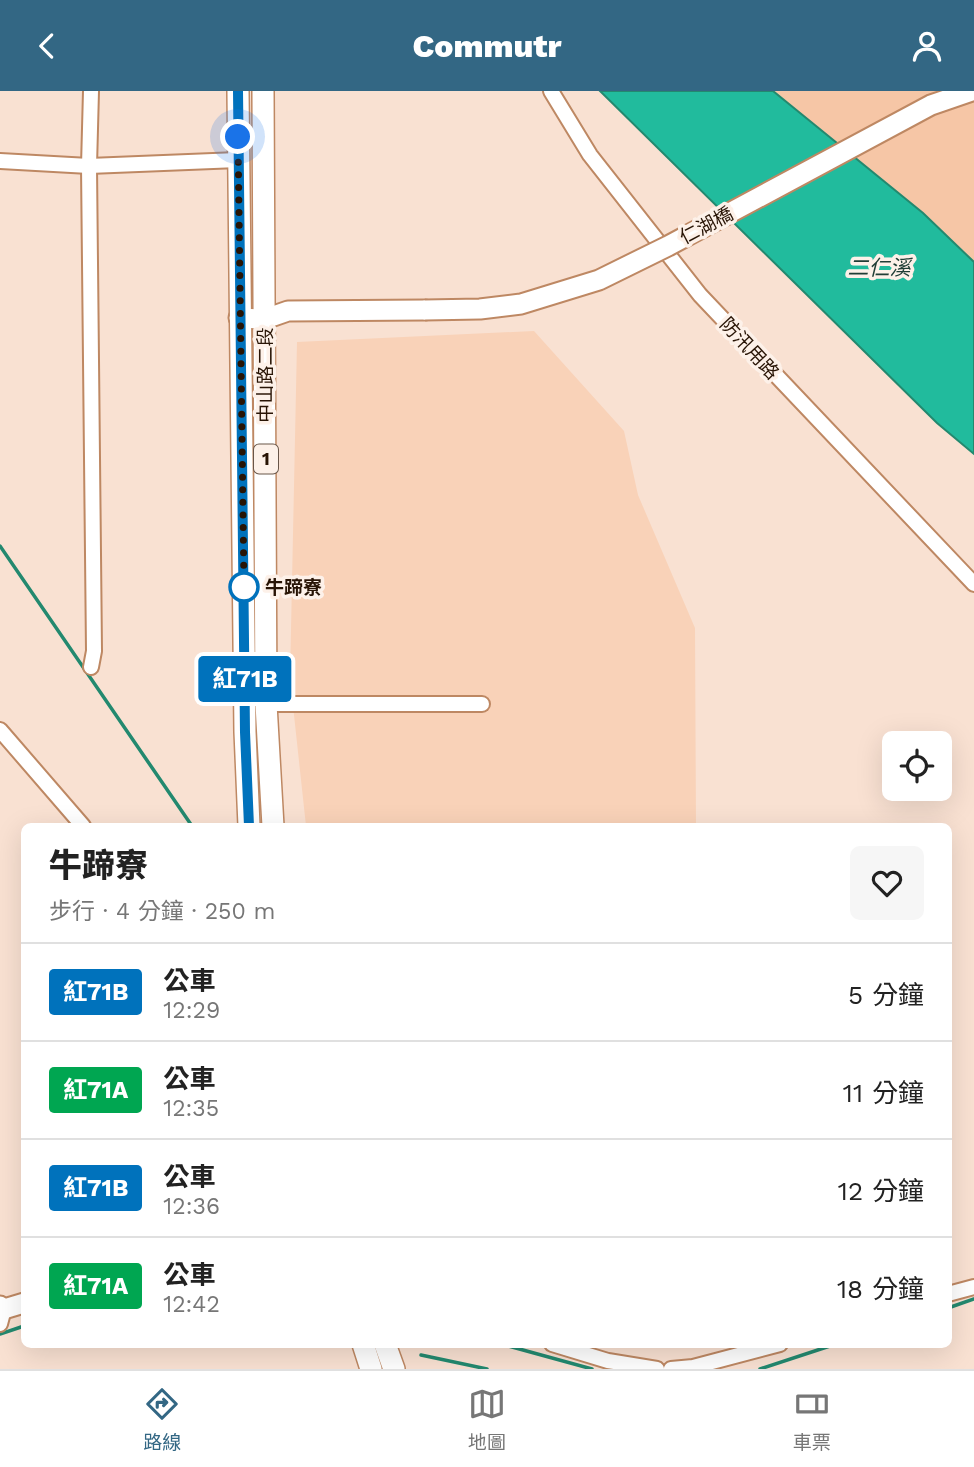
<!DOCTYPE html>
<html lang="zh-TW">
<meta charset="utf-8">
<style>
body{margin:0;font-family:"Work Sans","Noto Sans TC",sans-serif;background:#f6f6f6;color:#222;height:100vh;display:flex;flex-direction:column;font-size:26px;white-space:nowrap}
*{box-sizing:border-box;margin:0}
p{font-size:23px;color:#767676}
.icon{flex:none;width:38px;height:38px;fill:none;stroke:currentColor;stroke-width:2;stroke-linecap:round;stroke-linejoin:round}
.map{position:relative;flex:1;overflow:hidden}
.panel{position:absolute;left:21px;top:732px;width:931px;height:525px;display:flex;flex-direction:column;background:#fff;border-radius:10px;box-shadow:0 7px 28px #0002}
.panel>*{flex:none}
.badge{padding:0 14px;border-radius:5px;font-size:24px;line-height:46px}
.controls{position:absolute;left:882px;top:640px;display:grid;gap:14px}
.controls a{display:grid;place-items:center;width:70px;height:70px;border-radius:10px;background:#fff;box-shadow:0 7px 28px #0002;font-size:35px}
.you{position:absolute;width:35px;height:35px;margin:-18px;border:5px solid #fff;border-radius:50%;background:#1a73e8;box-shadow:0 0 0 10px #1a73e833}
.map>.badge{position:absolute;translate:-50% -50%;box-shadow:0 0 0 4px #fff}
.round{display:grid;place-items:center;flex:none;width:74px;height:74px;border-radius:10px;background:#f6f6f6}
.summary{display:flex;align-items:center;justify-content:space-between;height:119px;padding:0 28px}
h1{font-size:33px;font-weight:800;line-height:52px}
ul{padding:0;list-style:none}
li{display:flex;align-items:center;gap:21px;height:98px;padding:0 28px;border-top:2px solid #e0e0e0}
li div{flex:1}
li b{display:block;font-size:26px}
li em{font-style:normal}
li .badge{min-width:77px;font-weight:700;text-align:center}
header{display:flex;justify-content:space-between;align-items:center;height:91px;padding:0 28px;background:#336784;color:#fff;font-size:32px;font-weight:800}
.dock{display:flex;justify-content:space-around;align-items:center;height:98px;border-top:2px solid #e0e0e0;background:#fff;font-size:19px;color:#767676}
.dock a{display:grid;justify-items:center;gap:4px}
.dock .on{color:#336784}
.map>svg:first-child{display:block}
.built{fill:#f9d2b8}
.green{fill:#f6c6a6}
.water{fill:#21bb9d;stroke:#23896f;stroke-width:2}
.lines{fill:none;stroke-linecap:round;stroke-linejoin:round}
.stream{stroke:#23896f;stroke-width:3.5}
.street-casing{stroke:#be8863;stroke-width:18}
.secondary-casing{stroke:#be8863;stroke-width:23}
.primary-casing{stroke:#be8863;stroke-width:24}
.street{stroke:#fff;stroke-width:14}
.secondary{stroke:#fff;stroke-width:19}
.primary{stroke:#fff;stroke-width:21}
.secondary-bridge-casing{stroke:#be8863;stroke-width:23;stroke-linecap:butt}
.secondary-bridge{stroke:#fff;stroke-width:19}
.line-casing{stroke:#fff;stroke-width:16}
.line{stroke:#0072bc;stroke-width:10}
.walk{stroke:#281405;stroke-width:7;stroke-dasharray:0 12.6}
.stop-dot{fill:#fff;stroke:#0072bc;stroke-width:3.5}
.labels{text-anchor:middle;stroke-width:7;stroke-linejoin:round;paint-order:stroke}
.shield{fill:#fdf1e9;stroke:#685649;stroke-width:2}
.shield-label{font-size:18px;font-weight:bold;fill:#281405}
.street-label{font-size:19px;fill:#281405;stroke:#fdf1e9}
.stop-label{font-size:19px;font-weight:bold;fill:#281405;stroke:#fdf1e9;text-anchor:start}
.water-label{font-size:21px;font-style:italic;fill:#213e36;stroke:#fdf1e9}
</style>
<header><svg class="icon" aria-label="back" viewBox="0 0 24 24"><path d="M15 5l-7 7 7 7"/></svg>Commutr<svg class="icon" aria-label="person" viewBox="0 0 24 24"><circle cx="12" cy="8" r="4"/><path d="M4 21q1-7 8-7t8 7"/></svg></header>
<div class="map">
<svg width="974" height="1278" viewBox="0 0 974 1278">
<rect width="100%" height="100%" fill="#f9e1d2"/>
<path class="built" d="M 534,240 L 624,340 L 638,404 L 695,537 L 696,735 L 306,735 L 290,587 L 297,251 Z"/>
<path class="green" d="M 773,0 L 974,0 L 974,171 L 923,122 Z"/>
<path class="water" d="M 600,0 L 773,0 L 923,122 L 974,171 L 974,363 L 937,332 Z"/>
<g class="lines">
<g class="stream">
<path d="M 0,455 L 192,735"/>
<path d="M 948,1217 L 974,1208"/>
<path d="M 0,1243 L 24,1235"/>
<path d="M 501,1253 L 592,1278"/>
<path d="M 421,1264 L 487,1278"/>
<path d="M 760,1278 L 836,1253"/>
</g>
<g class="street-casing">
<g id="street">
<path d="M 91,0 L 89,75 L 94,560 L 91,576"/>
<path d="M 551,0 L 590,64 L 700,204 L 974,493"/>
<path d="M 0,70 L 89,75 L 238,69"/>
<path d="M 266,613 L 482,613"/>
<path d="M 0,639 L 83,735"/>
<path d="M 948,1203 L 974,1196"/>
<path d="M 0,1233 L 4,1218"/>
<path d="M 552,1253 L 608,1270 L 657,1278"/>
<path d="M 671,1278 L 693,1276 L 780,1253"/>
</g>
</g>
<g class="secondary-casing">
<g id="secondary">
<path d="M 239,227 L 265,228 L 288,220 L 425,219"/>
<path d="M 0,1215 L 4,1218 L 24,1212"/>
</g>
</g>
<g class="primary-casing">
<g id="primary">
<path d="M 238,0 L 245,641 L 249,735"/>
<path d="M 263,0 L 266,613 L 273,735"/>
<path d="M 363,1253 L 371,1278"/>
<path d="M 385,1253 L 394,1278"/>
</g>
</g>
<use href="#street" class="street"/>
<use href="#secondary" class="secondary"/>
<use href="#primary" class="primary"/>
<g class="secondary-bridge-casing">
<path id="secondary-bridge" d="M 425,219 L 480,218 L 521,213 L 599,189 L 668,155 L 931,14 L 972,0"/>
</g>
<use href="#secondary-bridge" class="secondary-bridge"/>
</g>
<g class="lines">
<g class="line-casing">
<path id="line" d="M 238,0 L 245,641 L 249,735"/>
</g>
<use href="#line" class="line"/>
<path class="walk" d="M 238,46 L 244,496"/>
</g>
<circle class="stop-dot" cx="244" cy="496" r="14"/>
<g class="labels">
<rect class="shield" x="254" y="353.5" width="24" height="29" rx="5"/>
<g class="shield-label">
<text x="266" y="374">1</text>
</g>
<g class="street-label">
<text transform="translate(706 134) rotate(-28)" y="7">仁湖橋</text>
<text transform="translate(750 257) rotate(47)" y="7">防汛用路</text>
<text transform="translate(265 284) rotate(-90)" y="7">中山路二段</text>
</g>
<g class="stop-label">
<text x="265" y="503">牛蹄寮</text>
</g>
<g class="water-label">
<text x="879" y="184">二仁溪</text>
</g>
</g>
</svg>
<div class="controls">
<a><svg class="icon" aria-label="locate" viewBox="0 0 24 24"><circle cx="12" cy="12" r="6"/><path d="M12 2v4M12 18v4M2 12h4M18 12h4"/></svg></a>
</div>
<div class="you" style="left:238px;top:46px"></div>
<b class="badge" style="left:245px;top:588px;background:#0072bc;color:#fff">紅71B</b>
<section class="panel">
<div class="summary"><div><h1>牛蹄寮</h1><p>步行 · 4 分鐘 · 250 m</p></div><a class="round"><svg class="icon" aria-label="heart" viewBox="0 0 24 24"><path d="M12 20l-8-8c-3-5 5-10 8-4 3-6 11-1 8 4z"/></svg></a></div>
<ul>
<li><span class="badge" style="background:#0072bc;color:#fff">紅71B</span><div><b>公車</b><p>12:29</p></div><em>5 分鐘</em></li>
<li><span class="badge" style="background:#00a651;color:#fff">紅71A</span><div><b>公車</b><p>12:35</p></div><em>11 分鐘</em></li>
<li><span class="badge" style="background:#0072bc;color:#fff">紅71B</span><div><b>公車</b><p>12:36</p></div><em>12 分鐘</em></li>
<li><span class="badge" style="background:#00a651;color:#fff">紅71A</span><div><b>公車</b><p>12:42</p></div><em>18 分鐘</em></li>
</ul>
</section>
</div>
<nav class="dock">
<a class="on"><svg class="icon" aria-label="directions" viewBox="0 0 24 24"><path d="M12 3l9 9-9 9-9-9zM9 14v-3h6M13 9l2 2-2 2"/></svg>路線</a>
<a><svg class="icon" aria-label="map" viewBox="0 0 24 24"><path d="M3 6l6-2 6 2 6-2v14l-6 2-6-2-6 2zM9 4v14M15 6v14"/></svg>地圖</a>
<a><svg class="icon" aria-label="tickets" viewBox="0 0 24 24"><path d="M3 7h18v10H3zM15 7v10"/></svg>車票</a>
</nav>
